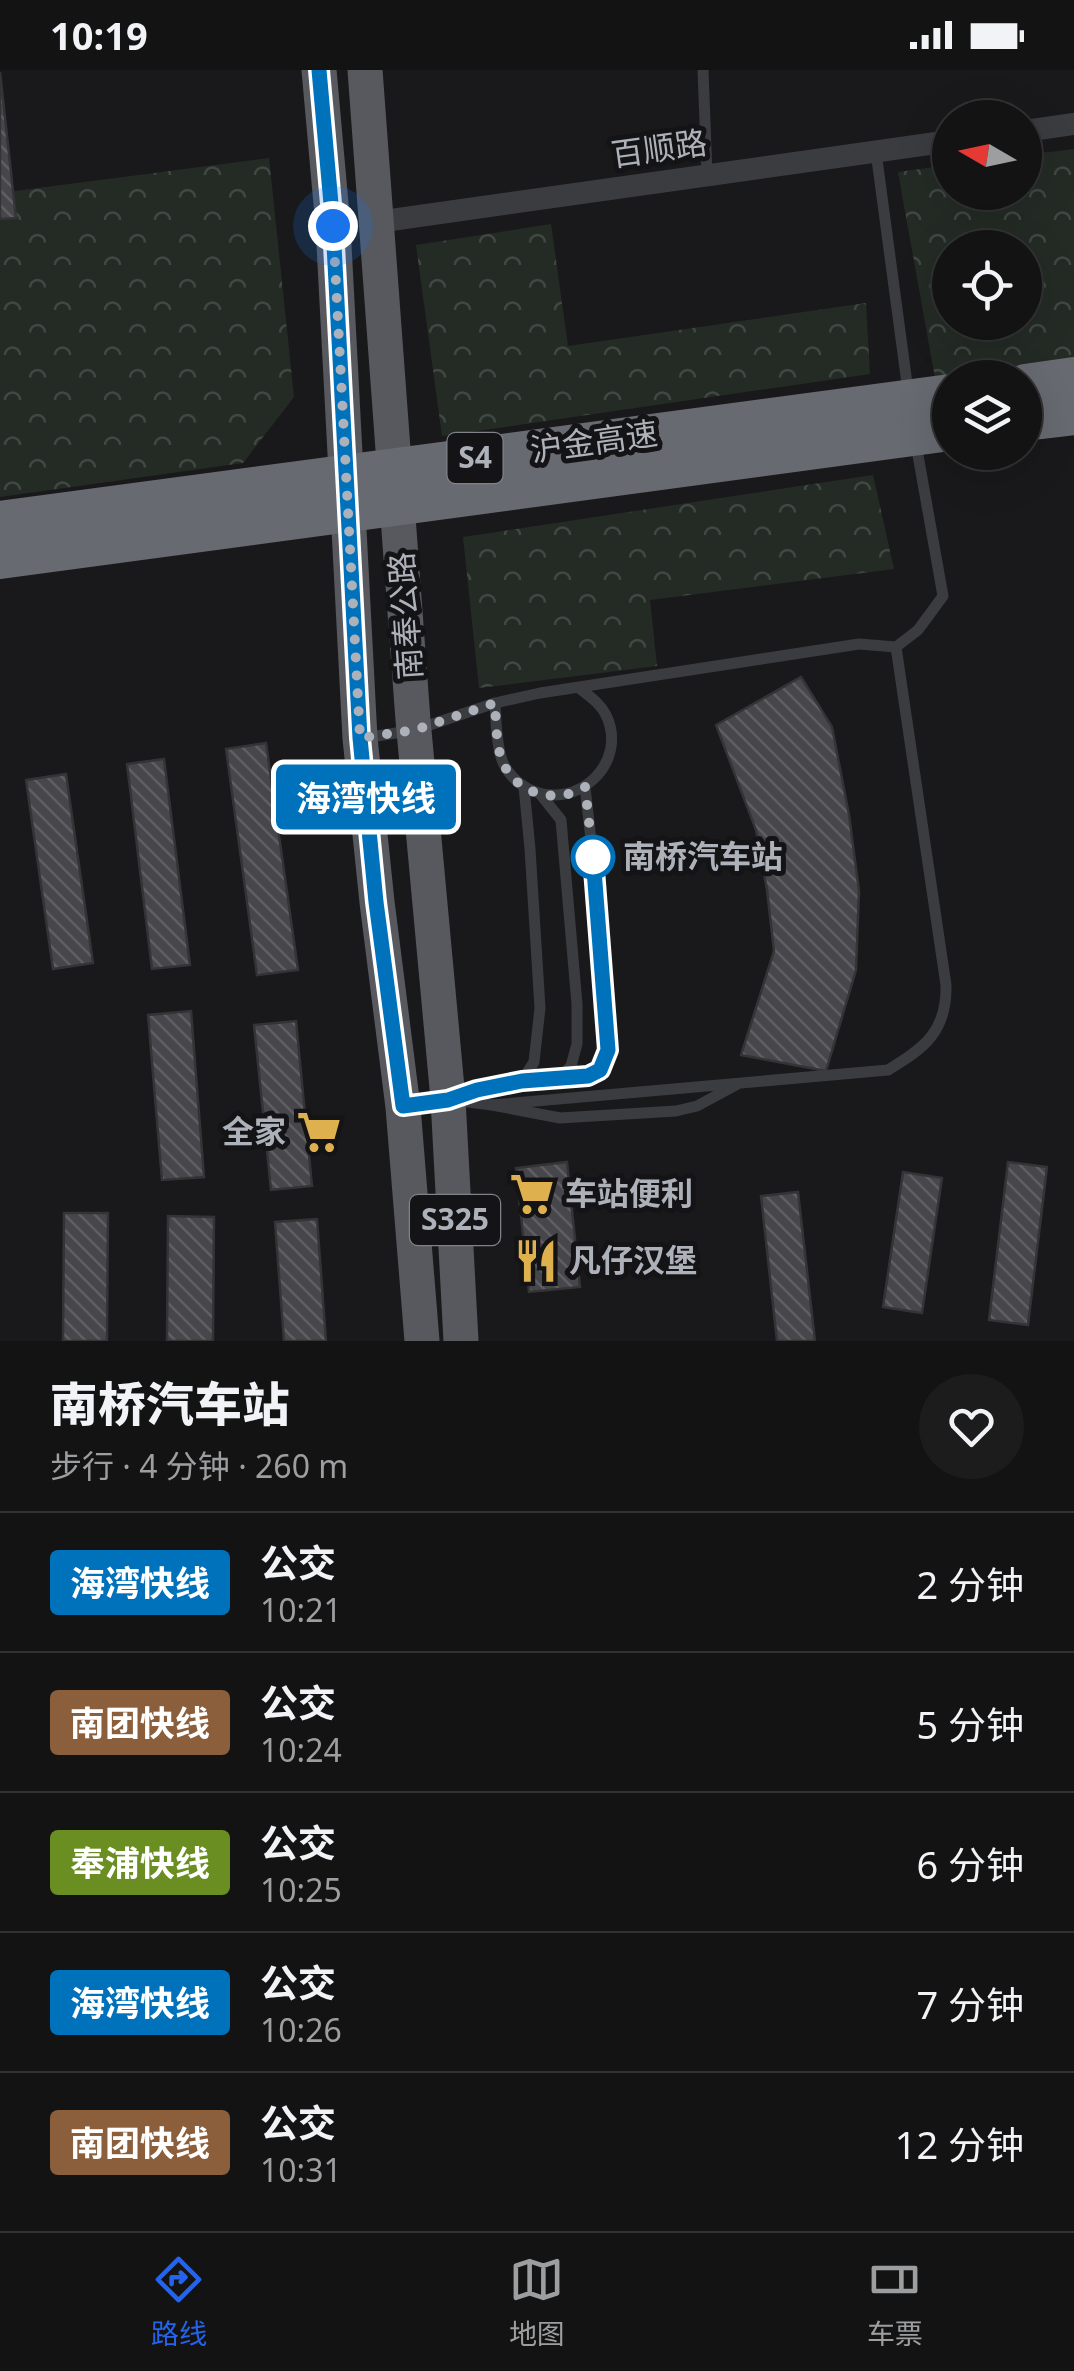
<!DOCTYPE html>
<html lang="zh">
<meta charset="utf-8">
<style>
body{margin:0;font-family:"Noto Sans","Noto Sans SC",sans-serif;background:#1c1c1d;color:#f1f3f6;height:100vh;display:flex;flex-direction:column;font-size:38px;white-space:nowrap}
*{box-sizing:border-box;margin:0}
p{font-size:32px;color:#9d9ea0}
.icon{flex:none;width:55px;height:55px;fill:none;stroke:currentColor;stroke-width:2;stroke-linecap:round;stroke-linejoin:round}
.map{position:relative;height:1271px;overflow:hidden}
.panel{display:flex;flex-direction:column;background:#131314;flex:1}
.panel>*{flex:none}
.badge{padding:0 20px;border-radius:8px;font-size:35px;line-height:65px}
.needle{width:65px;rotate:279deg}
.buttons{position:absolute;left:932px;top:30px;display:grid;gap:20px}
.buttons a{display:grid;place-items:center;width:110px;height:110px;border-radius:50%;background:#131314;box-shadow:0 10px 40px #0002,0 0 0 2px #323234;font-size:50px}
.you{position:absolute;width:50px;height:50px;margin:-25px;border:8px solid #fff;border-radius:50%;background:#1a73e8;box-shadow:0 0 0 15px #1a73e833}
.map>.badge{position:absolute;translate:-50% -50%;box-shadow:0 0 0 5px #fff}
.round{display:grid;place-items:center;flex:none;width:105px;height:105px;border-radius:52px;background:#1c1c1d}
.head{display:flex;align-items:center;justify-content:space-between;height:170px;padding:0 50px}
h1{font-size:48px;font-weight:800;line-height:75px}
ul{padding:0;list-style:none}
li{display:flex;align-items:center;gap:30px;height:140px;padding:0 50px;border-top:2px solid #323234}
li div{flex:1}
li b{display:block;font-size:38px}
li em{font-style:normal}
li .badge{min-width:110px;font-weight:700;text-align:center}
.status{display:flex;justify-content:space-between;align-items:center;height:70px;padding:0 50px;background:#131314;direction:ltr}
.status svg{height:28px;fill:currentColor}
.tab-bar{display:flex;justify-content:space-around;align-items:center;height:140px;border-top:2px solid #323234;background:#131314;font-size:28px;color:#9d9ea0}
.tab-bar a{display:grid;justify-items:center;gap:5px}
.tab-bar .active{color:#2563eb}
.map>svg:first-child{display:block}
.park{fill:url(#park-crowns);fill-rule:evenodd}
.building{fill:url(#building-back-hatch);stroke:#343437;stroke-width:2.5}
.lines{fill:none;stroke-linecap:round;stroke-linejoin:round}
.lane{stroke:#3b3c40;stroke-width:11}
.street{stroke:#3b3c40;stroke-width:22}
.primary{stroke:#57595e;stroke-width:35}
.highway{stroke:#676a70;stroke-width:40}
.highway-bridge{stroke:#676a70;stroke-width:40}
.line-casing{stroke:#fff;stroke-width:22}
.line{stroke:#0072bc;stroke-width:15}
.walk{stroke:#adb1b9;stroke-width:10;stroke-dasharray:0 18}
.stop-dot{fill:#fff;stroke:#0072bc;stroke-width:5}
.labels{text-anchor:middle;stroke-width:10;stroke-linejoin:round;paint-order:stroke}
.shield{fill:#141416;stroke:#7f8288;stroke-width:2.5}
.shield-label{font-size:30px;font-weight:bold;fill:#adb1b9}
.street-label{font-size:32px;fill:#adb1b9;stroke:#141416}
.stop-label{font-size:32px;font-weight:bold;fill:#adb1b9;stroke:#141416;text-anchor:start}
.poi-label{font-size:32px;font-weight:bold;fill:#adb1b9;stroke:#141416;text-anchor:start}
</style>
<div class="status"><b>10:19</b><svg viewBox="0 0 49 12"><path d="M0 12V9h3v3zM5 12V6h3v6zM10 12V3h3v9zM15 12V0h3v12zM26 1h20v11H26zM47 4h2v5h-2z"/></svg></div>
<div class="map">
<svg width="1074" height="1271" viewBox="0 0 1074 1271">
<defs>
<pattern id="park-crowns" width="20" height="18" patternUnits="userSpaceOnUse" patternTransform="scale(2.5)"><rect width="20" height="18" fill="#242b25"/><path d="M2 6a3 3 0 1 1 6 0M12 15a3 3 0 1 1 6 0" fill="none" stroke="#414743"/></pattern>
<pattern id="building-back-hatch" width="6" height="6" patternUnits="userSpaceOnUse" patternTransform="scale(2.5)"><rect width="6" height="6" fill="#47474b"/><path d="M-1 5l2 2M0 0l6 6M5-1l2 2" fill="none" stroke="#5f5f63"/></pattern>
</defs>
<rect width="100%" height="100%" fill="#19191b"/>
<g class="park">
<path d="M 1074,79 L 1074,289 L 935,308 L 898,102 L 950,95 L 950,122 L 1025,122 L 1025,85 ZM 950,178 L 1025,178 L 1025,252 L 950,252 Z"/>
<path d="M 269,88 L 294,327 L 243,393 L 0,427 L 0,123 Z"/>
<path d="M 551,154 L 568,276 L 866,233 L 870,304 L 442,366 L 416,175 Z"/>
<path d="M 873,405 L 894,499 L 650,530 L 657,596 L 479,618 L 463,467 Z"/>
</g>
<g class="building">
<path d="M 0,2 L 16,148 L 0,149 Z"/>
<path d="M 801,607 L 832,657 L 849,745 L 859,821 L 856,900 L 826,1001 L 741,985 L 774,881 L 767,820 L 756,760 L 716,655 Z"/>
<path d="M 266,673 L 298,900 L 257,905 L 226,679 Z"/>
<path d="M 164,689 L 190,895 L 152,899 L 127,694 Z"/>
<path d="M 66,704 L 93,893 L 53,899 L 26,710 Z"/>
<path d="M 191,941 L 204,1107 L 162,1110 L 148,945 Z"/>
<path d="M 296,951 L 312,1116 L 271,1120 L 254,955 Z"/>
<path d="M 567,1092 L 580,1217 L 529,1222 L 516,1098 Z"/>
<path d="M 1008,1092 L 1047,1097 L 1028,1255 L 989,1250 Z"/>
<path d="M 903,1102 L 942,1108 L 922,1243 L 883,1237 Z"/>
<path d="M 798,1122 L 815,1271 L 777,1271 L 761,1126 Z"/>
<path d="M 64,1143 L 108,1143 L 107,1271 L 63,1271 Z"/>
<path d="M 168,1146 L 214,1147 L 213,1271 L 167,1271 Z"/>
<path d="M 317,1149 L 326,1271 L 284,1271 L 275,1152 Z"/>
</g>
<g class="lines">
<g class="lane">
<path d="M 703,0 L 707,105"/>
<path d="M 876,82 L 908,321"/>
<path d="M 495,633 C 496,650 496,670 501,687 C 505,701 517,714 531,720 C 577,741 629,693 606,645 C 600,633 589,626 579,618"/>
<path d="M 364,668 L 415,660 L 495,633 L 540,623 L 859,574 L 896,577 L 918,560 L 943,526 L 916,374"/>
<path d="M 541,725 L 561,750 L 577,934 L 577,974 L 571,996 L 560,1008"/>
<path d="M 522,1011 L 534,992 L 540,938 L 530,779 L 524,717"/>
<path d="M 452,1030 L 492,1035 L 560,1048 L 676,1041 L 697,1036 L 736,1015"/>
<path d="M 492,1035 L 888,1000 C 925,978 947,961 946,915 L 896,577"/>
<path d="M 409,1036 L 448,1029 L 477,1020 L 522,1011 L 588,1006 L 600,1000 L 608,981 L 593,787 L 585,717"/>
</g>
<g class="street">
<path d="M 1025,61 L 1074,54"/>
<path d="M 377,152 L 950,71"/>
</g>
<g class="primary">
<path d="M 319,0 L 333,156 L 360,668 L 377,832 L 403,1037 L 422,1271"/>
<path d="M 365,0 L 413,650 L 448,1029 L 461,1271"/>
</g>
<g class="highway">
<path d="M 1025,314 L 1074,307"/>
<path d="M 1025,351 L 1074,345"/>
</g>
<g class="highway-bridge">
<path d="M 0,451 L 950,324"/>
<path d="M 0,489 L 950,361"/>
</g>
</g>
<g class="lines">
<g class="line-casing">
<path id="line" d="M 319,0 L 333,156 L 360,668 L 376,832 L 403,1036 L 448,1030 L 477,1020 L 522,1011 L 588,1006 L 600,1000 L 608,980 L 593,787"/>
</g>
<use href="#line" class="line"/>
<path class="walk" d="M 333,156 L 360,668 L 415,660 L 495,633 C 496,651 496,671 501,688 C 513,723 555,736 585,717 L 593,787"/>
</g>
<defs>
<g id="supermarket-bare" transform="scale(3.45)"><path d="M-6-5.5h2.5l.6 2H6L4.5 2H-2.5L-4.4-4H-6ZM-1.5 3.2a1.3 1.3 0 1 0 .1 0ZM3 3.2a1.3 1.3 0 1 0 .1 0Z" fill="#dfb14e" stroke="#141416" stroke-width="2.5" paint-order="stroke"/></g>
<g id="restaurant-bare" transform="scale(3.45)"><path d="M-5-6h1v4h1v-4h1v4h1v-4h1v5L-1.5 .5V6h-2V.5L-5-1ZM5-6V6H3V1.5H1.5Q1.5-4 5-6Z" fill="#dfb14e" stroke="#141416" stroke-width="2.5" paint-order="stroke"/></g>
</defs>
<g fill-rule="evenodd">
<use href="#supermarket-bare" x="319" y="1062"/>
<use href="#supermarket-bare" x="532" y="1124"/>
<use href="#restaurant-bare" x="536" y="1191"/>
</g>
<circle class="stop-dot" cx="593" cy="787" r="20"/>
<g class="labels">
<g class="shield">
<rect x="447.5" y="363" width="55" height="50" rx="8"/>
<rect x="410" y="1125" width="90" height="50" rx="8"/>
</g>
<g class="shield-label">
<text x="475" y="398">S4</text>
<text x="455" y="1160">S325</text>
</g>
<g class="street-label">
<text transform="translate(659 79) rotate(-8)" y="11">百顺路</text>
<text transform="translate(594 372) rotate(-8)" y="11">沪金高速</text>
<text transform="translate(406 546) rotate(-94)" y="11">南奉公路</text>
</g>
<g class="stop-label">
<text x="623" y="798">南桥汽车站</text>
</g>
<g class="poi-label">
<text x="286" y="1073" text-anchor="end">全家</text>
<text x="565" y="1135">车站便利</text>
<text x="569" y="1202">凡仔汉堡</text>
</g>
</g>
</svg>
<div class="buttons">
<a><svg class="needle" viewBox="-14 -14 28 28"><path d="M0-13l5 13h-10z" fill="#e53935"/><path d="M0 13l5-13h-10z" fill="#9d9ea0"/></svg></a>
<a><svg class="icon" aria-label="locate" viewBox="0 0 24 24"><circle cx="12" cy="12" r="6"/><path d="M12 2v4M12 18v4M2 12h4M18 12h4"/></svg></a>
<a><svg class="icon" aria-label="layers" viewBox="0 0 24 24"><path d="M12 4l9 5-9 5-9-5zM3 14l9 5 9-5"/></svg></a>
</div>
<div class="you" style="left:333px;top:156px"></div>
<b class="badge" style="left:366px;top:727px;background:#0072bc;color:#fff">海湾快线</b>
</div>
<section class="panel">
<div class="head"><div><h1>南桥汽车站</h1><p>步行 · 4 分钟 · 260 m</p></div><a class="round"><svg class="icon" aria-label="heart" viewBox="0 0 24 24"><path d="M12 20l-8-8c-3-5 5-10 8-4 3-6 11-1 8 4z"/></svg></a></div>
<ul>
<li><span class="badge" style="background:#0072bc;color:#fff">海湾快线</span><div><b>公交</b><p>10:21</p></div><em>2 分钟</em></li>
<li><span class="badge" style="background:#8b5e3c;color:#fff">南团快线</span><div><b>公交</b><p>10:24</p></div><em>5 分钟</em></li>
<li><span class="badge" style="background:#6b8e23;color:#fff">奉浦快线</span><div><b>公交</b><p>10:25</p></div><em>6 分钟</em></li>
<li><span class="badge" style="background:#0072bc;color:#fff">海湾快线</span><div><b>公交</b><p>10:26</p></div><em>7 分钟</em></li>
<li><span class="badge" style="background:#8b5e3c;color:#fff">南团快线</span><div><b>公交</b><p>10:31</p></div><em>12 分钟</em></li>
</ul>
</section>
<nav class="tab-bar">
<a class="active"><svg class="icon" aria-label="directions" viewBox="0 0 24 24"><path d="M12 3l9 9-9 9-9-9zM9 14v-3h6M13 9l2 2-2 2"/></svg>路线</a>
<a><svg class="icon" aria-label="map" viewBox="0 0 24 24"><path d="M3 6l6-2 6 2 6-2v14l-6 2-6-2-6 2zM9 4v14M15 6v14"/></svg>地图</a>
<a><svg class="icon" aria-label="tickets" viewBox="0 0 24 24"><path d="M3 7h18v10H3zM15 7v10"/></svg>车票</a>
</nav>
